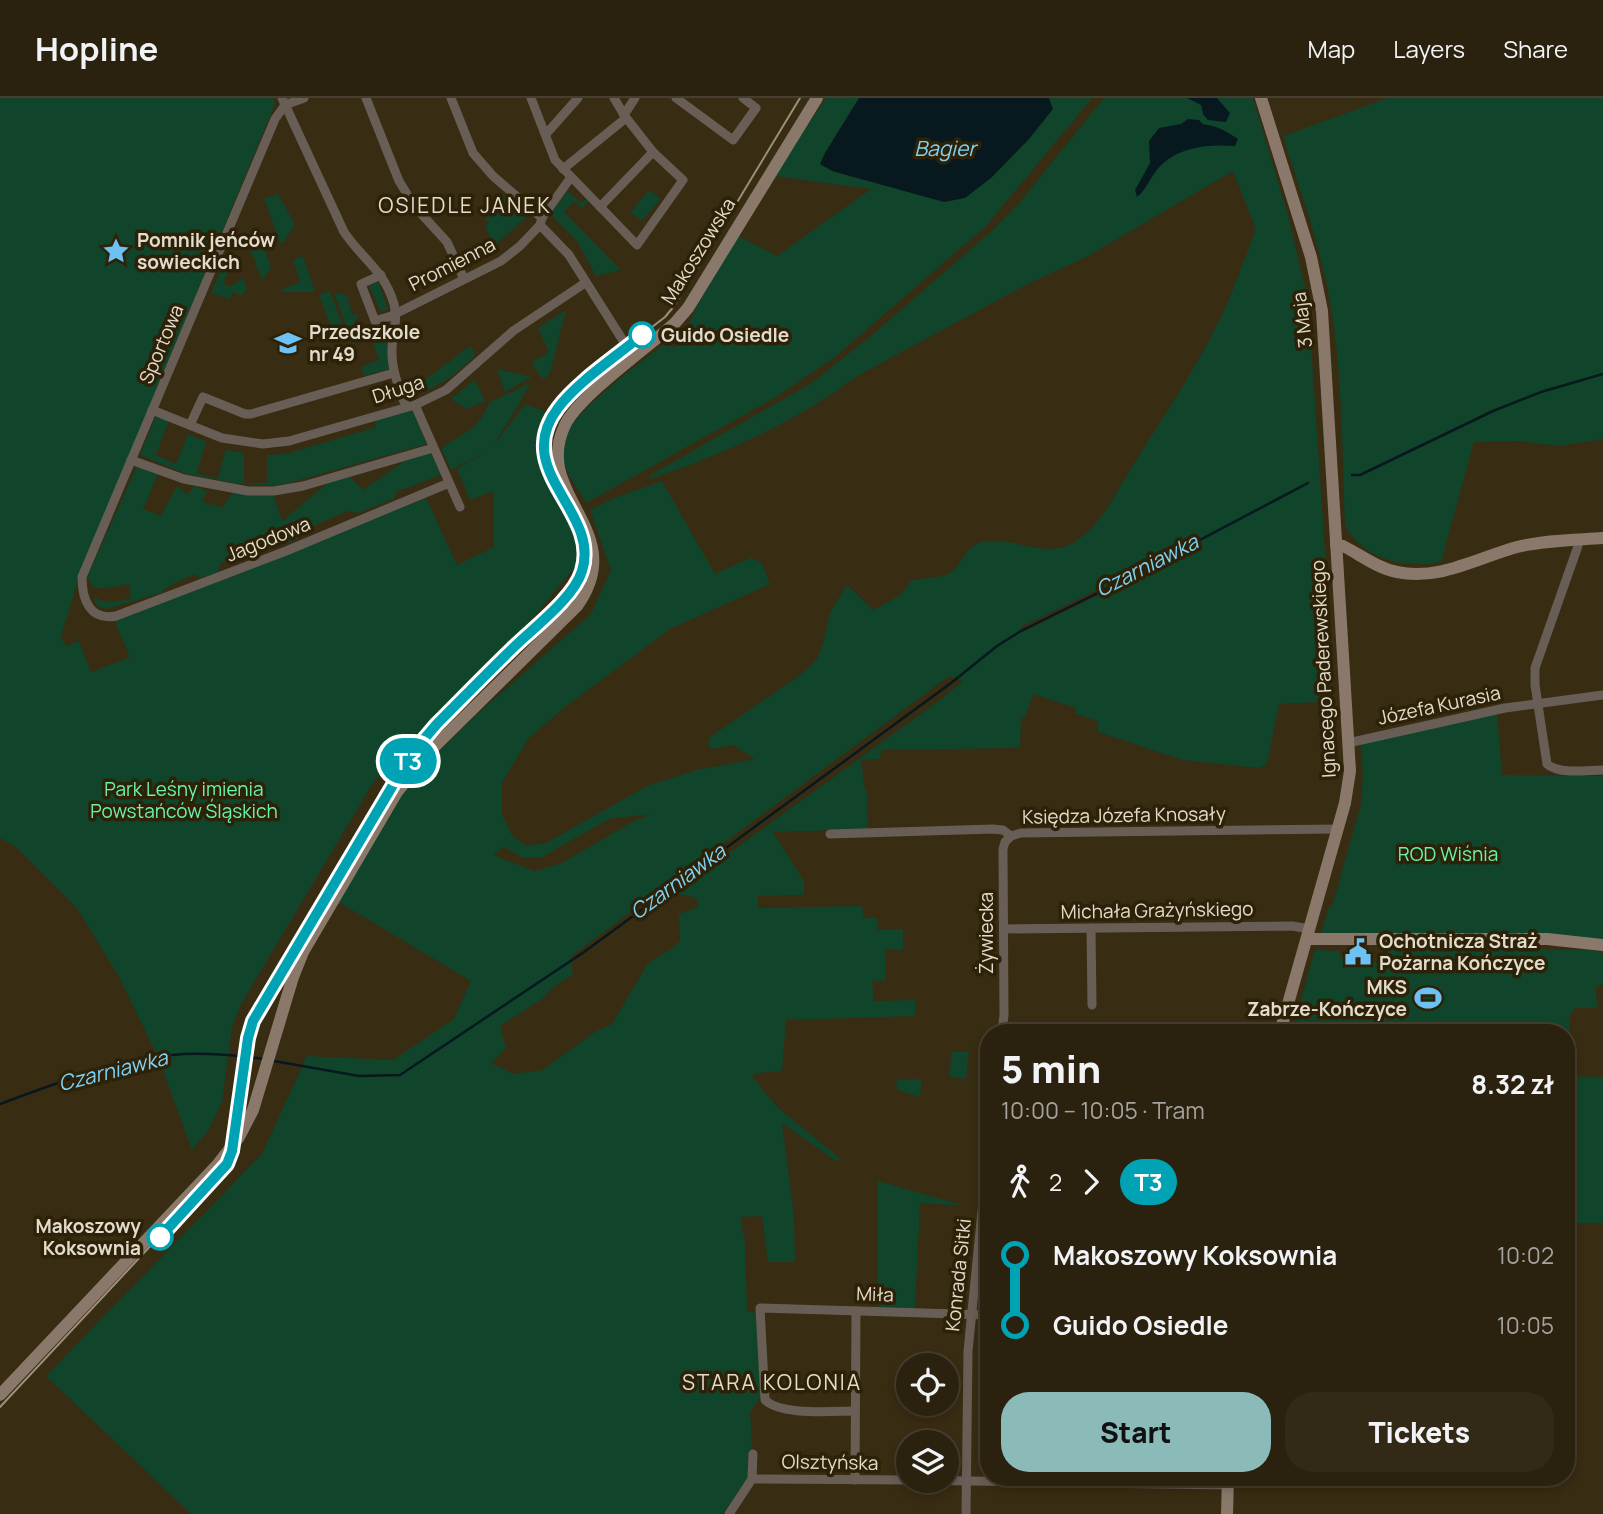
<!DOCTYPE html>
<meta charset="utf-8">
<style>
body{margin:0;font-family:Manrope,sans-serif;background:#322917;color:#f1f3f6;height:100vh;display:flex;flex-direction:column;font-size:26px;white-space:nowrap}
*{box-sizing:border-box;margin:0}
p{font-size:23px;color:#a5a39e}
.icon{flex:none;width:38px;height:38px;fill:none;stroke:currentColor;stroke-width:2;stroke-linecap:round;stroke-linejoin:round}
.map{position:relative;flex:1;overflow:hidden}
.sheet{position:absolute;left:980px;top:926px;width:595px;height:462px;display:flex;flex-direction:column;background:#2a210e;border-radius:28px;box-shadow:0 4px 10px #0003,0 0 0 2px #463e2e}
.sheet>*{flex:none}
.badge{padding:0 14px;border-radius:23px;font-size:24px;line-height:46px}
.tools{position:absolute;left:896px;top:1255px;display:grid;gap:14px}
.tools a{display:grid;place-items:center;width:63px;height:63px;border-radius:50%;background:#2a210e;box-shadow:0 4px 10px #0003,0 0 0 2px #463e2e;font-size:35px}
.map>.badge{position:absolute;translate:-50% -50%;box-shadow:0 0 0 4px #fff}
.legs{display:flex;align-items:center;gap:10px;height:77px;padding:0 21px;font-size:23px}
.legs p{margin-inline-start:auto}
.headline{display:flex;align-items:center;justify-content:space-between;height:119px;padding:0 21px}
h1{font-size:38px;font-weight:800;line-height:52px}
.cta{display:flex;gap:14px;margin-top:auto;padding:14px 21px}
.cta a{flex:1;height:80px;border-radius:28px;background:#8bbbb9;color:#111;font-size:28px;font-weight:800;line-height:80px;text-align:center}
.cta a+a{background:#322917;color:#f1f3f6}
ul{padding:0 21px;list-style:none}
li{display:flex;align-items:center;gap:24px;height:70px;font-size:26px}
li i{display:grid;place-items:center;width:10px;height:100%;margin:0 9px;background:currentColor}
li i::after{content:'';width:18px;height:18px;margin:-9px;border:5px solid;border-radius:50%;background:#2a210e}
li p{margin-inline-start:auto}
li:first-child i{background:linear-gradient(#0000 50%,currentColor 0)}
li:last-child i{background:linear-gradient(currentColor 50%,#0000 0)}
header{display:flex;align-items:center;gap:42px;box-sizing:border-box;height:98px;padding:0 35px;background:#2a210e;border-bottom:2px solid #463e2e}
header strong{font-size:33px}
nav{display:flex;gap:38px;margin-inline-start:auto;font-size:24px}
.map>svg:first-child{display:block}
.green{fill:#10452c;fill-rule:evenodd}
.water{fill:#08181f}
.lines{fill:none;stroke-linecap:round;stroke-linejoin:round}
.stream{stroke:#08181f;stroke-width:2.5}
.street{stroke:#695e55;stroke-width:9}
.secondary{stroke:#8a796b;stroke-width:12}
.tram{stroke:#9a907c;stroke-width:2}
.line-1-casing{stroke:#fff;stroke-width:16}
.line-1{stroke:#00a3b4;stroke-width:10}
.stop-1-dot{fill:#fff;stroke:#00a3b4;stroke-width:3.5}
.labels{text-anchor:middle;stroke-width:7;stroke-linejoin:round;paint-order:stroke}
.poi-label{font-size:19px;font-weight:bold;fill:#e3dccc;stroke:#2d2208;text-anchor:start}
.street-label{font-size:19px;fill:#e3dccc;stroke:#2d2208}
.stop-label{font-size:19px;font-weight:bold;fill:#e3dccc;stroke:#2d2208;text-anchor:start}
.park-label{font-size:19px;fill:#66f3ad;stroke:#2d2208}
.water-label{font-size:21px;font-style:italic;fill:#7fd2f6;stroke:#2d2208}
.neighbourhood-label{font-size:21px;letter-spacing:2px;fill:#e3dccc;stroke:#2d2208}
</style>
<header>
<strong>Hopline</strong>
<nav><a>Map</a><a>Layers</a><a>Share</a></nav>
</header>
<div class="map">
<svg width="1603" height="1416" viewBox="0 0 1603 1416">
<rect width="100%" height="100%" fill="#382c12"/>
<g class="green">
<path d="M 0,0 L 273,0 L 275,6 L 79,479 L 61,539 L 66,548 L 79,543 L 91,574 L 130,559 L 114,522 L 426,400 L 457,467 L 494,449 L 494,393 L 470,402 L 457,371 L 486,354 L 451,372 L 441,350 L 474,329 L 481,321 L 490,304 L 530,285 L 519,306 L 491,351 L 525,306 L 547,314 L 540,339 L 546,374 L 577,440 L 579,452 L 576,468 L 485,577 L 374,683 L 242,904 L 232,929 L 222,1004 L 208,1033 L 192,1052 L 158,959 L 119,879 L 77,810 L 16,749 L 0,740 Z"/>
<path d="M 826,0 L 859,0 L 825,55 L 821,67 C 873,95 935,83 991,80 L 1029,41 L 1052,11 L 1049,0 L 1092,0 L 986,128 L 835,259 L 776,299 L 586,405 C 579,393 566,376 564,362 C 563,354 563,343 567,335 C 579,310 638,266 663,247 L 675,249 L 691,232 L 690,223 L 697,208 L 738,138 L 777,158 L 871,91 L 774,78 Z"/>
<path d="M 1104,0 L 1253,0 L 1287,114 L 1308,202 L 1326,470 L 1316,472 L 1323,596 L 1317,600 L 1317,604 L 1279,606 L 1267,666 L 1259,670 L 1182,662 L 1098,634 L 1098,623 L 1075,616 L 1076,610 L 1033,596 L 1025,620 L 1021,619 L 1020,650 L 882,652 L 879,661 L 861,662 L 865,692 L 867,693 L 868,731 L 773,734 L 804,783 L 804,797 L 758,798 L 758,810 L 862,808 L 863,820 L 877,820 L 878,832 L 903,831 L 903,851 L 885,852 L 886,882 L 872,883 L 874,903 L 915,902 L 915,918 L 786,922 L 782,973 L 756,975 L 752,978 L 777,1009 L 841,1061 L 836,1063 L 782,1025 L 794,1119 L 795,1164 L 768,1164 L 762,1118 L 740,1119 L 745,1144 L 747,1213 L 756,1215 L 761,1299 L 750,1314 L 752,1344 L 749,1377 L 723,1416 L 191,1416 L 46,1278 L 262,1056 L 307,958 L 393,962 L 454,921 L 471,883 L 342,806 L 337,806 L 406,691 L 430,662 L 476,617 L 591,516 L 611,472 L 590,412 L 612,401 L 662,383 L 715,476 L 750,460 L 761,464 L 770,486 L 670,531 L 565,609 L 528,641 L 502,685 L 502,716 L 511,736 L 524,747 L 544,746 L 647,688 L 696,672 L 755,661 L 733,647 L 712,651 L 708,647 L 710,639 L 799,578 L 817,561 L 823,545 L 830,514 L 847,487 L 873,512 C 889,504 902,498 911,483 C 923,479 937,481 948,476 C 962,469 965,447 982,444 C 1013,437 1045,463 1076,443 C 1102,426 1117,393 1133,367 C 1162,321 1194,274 1218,225 C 1233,195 1244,162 1256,131 L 1233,73 L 1088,158 L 1026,187 L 857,278 C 795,325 724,356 651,381 L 649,378 L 810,286 L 871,238 L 994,131 L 1021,103 ZM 1113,484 L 1119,487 L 1023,534 L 1021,529 ZM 949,578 L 963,583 L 940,602 L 718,763 L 674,792 L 679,796 L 697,800 L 698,809 L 679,816 L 680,843 L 674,849 L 648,865 L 612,926 L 598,932 L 542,972 L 514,976 L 491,965 L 506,950 L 500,928 L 545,899 L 551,891 L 573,876 L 570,859 ZM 650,717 L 634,723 L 562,765 L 534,773 L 493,757 L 504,749 L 522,759 L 542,759 L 611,720 Z"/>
<path d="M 1388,0 L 1603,0 L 1603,341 L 1559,348 L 1519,343 L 1474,344 L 1441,464 C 1404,470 1366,463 1345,428 C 1342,352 1343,273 1329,198 C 1319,143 1299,90 1283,38 Z"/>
<path d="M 649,92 L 661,101 L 642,123 L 631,114 Z"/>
<path d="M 568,93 L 581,105 L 586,101 L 589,104 L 582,110 L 574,103 L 564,114 L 621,172 L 596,178 L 577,143 L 553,119 L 552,113 Z"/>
<path d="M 278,96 L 295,126 L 284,144 L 280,145 L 264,100 Z"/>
<path d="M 507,97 L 530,116 L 494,148 L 485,128 L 489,125 L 485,121 Z"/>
<path d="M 259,140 L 265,151 L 271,170 L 262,182 L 248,146 Z"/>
<path d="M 229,154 L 233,164 L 223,185 L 230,189 L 243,180 L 247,191 L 241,198 L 233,194 L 230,201 L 211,195 Z"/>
<path d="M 303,158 L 315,194 L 283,194 L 282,191 L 300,184 L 293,162 Z"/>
<path d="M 378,183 L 388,211 L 381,214 L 369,188 Z"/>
<path d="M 330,193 L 346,238 L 336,242 L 319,197 Z"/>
<path d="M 334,195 L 347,197 L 352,217 L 359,215 L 349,236 Z"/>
<path d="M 566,212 L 550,275 L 544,281 L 538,276 L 532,264 L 549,254 L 538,230 Z"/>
<path d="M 389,228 L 389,271 L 364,278 L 361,269 L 379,262 L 372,240 L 353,246 L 351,239 Z"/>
<path d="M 470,248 L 474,253 L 474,259 L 451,279 L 426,293 L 421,285 Z"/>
<path d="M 497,271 L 532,279 L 505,294 Z"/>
<path d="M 475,282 L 485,303 L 466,311 L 451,301 Z"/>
<path d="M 412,311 L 427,346 L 285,386 L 269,388 L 233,385 L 186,376 L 140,357 L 155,320 L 161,319 L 169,322 L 156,357 L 176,366 L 188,336 L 206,344 L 197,375 L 217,381 L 226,352 L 244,355 L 244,385 L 267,385 L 267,357 L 286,356 L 376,329 L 375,321 Z"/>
<path d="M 430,353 L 441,377 L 396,394 L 394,401 L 358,415 L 347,413 L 303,433 L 298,441 L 282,447 L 278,442 L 221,465 L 217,475 L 200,480 L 195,476 L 167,489 L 161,495 L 106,511 L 98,508 L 94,503 L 95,499 C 105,507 119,503 131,500 L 129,486 L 100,491 L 92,488 L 87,479 L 137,368 L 158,376 L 143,411 L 161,418 L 177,388 L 188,397 L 194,387 L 207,394 L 202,402 L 208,407 L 214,406 L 222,410 L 235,391 L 273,395 L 282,423 L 335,379 L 347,376 L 363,392 L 416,355 Z"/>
<path d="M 1497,615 L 1502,677 L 1603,678 L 1603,845 L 1321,835 L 1329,809 L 1332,809 L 1361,706 L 1363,674 L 1360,642 Z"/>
<path d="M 1389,850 L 1589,852 L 1603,855 L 1603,887 L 1596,888 L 1597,910 L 1576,910 L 1570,916 L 1569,978 L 1603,979 L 1603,1125 L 1566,1125 L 1566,934 L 1292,934 L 1315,852 L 1340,853 L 1340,859 L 1385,865 Z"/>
<path d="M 952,954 L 969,954 L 966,981 L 949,979 Z"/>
<path d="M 922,981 L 920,999 L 898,992 L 896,982 Z"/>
<path d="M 878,1083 L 965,1108 L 920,1105 L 915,1210 L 878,1209 Z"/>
</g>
<g class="water">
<path d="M 859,0 L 1049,0 L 1053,11 L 1029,41 L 991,80 L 965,100 L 944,104 L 832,73 L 820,66 L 825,55 Z"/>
<path d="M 1172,0 L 1217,0 L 1230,15 L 1226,24 L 1208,22 L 1203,16 L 1201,7 L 1187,0 Z"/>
<path d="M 1188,21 L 1199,22 L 1203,26 C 1217,28 1226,33 1238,41 L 1235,48 C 1208,46 1175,49 1157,72 C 1149,81 1147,91 1137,99 L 1135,92 L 1150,65 L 1149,43 L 1159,30 L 1181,26 Z"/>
</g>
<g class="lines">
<g class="stream">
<path d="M 1352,377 L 1360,377 L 1493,313 L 1541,294 L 1603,276"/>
<path d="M 274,963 L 359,978 L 400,977 L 584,854 L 951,585 L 997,548 L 1021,533 L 1120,484 L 1308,385"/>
<path d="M 0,1006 C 56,985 112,964 172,957 C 202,954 234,957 264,961"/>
</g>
<g class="street">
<path d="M 282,0 L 344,134 C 363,162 384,172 394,206 C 398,221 393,235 392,250 C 391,271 399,290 406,309"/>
<path d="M 304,0 L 285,7 L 275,21 L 82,479 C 82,502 90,523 116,518 L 286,453 L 449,385"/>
<path d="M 366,0 L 399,83 L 415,109 L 447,144 L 464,181"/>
<path d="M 451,0 L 473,55 L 493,78 L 542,120"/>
<path d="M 531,0 L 555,62 L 637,147 L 683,82 L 653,54 L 624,17"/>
<path d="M 614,0 L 624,17 L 635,0"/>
<path d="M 676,0 L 733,42 L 756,10 L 743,0"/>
<path d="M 546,36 L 578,0"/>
<path d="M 563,71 L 626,20"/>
<path d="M 600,109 L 653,54"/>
<path d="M 540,127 L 569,157 L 634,260"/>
<path d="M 381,177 L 361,186 L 375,223 L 391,218 L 501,163 L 520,148 L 540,127 L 542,120 L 571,79"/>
<path d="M 415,307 L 460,409"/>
<path d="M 152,312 L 222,340 L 263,346 L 289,343 L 415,307 L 446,292 L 513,233 L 585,185"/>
<path d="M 190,327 L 203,299 L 245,316 L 251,316 L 394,275"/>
<path d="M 131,362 L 184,381 L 248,393 L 274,393 L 303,388 L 433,350"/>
<path d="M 1578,441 L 1578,448 L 1535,570 L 1535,587 L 1547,666 C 1560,677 1587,672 1603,672"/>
<path d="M 1348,645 L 1505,610 L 1603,597"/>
<path d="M 830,736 L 993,731 L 1003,732 L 1011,738 L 1021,735 L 1337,731"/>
<path d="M 1091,830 L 1092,907"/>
<path d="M 1004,831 L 1292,828 L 1310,831"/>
<path d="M 1002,934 L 1004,917 L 1003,751 L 1005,744 L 1011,738"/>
<path d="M 855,1313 C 833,1313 781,1318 765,1302 L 760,1210 L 989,1217"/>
<path d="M 752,1381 L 908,1382"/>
<path d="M 855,1382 L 856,1213"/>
<path d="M 912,1382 L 1227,1387"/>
<path d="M 729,1416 L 752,1381 L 753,1356"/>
<path d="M 966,1416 L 968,1253 L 989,1044"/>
</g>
<g class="secondary">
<path d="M 1261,0 L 1311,159 L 1322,213 L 1350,673 L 1345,705 L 1280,934"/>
<path d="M 1336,447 L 1343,448 C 1361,457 1377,470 1397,474 C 1439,483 1477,460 1517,449 C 1545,442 1575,442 1603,440"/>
<path d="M 1307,841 L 1547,841 L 1603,847"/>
<path d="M 0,1297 L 218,1066 L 239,1039 L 253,1012 L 293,879 L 303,854 L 397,694 L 429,654 L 577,508 C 631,432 531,398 565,327 C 579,298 648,249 675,225 L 688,210 L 817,0"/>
<path d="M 1227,1416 L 1228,1379"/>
</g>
<path class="tram" d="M 0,1309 L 227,1066 L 232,1053 L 248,940 L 253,923 L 393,687 L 419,647 L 436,627 L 565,499 C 628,427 517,391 550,322 C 564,292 636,242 665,219 L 675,207 L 800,0"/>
</g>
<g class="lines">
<g class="line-1-casing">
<path id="line-1" d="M 160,1139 L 227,1066 L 232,1053 L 248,940 L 253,923 L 393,687 L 419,647 L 436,627 C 461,602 486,576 512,551 C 532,531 574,500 582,473 C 601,413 510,373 558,310 C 577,284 617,258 642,237"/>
</g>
<use href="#line-1" class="line-1"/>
</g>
<defs>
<g id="sight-bare" transform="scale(2.1)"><path d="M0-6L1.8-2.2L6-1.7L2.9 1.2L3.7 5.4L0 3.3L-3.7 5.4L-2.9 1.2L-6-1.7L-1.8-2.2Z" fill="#6ec2f3" stroke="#2d2208" stroke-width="2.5" paint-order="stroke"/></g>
<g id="school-bare" transform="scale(2.1)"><path d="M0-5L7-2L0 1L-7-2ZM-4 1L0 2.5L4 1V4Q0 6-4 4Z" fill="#6ec2f3" stroke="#2d2208" stroke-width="2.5" paint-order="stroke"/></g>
<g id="civic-bare" transform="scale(2.1)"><path d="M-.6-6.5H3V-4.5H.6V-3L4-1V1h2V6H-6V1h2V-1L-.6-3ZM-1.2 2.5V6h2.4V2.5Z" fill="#6ec2f3" stroke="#2d2208" stroke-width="2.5" paint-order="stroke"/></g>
<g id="stadium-bare" transform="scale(2.1)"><path d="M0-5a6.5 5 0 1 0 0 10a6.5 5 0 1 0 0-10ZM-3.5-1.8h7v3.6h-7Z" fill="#6ec2f3" stroke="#2d2208" stroke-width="2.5" paint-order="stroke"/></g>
</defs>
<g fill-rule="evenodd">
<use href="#sight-bare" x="116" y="153"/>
<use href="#school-bare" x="288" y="245"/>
<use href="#civic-bare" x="1358" y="854"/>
<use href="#stadium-bare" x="1428" y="900"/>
</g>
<g class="stop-1-dot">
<circle cx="642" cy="237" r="12"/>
<circle cx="160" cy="1139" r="12"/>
</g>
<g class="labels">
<g class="poi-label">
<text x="137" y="149">Pomnik jeńców<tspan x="137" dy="22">sowieckich</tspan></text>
<text x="309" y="241">Przedszkole<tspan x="309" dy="22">nr 49</tspan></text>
<text x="1379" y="850">Ochotnicza Straż<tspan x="1379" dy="22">Pożarna Kończyce</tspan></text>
<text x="1407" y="896" text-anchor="end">MKS<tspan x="1407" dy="22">Zabrze-Kończyce</tspan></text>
</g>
<g class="street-label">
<text transform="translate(698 153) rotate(-58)" y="7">Makoszowska</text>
<text transform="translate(452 166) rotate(-27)" y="7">Promienna</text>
<text transform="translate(1302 222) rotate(-97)" y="7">3 Maja</text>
<text transform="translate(161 246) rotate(-67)" y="7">Sportowa</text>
<text transform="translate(398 291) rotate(-18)" y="7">Długa</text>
<text transform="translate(268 441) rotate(-22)" y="7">Jagodowa</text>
<text transform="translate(1323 571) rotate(-93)" y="7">Ignacego Paderewskiego</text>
<text transform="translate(1439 607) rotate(-12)" y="7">Józefa Kurasia</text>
<text transform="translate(1124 717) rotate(-1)" y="7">Księdza Józefa Knosały</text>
<text transform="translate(1157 812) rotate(-1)" y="7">Michała Grażyńskiego</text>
<text transform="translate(986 835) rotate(-90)" y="7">Żywiecka</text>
<text transform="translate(958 1177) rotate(-84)" y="7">Konrada Sitki</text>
<text transform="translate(875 1196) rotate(2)" y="7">Miła</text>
<text transform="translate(830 1364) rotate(1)" y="7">Olsztyńska</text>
</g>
<g class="stop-label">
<text x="661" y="244">Guido Osiedle</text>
<text x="141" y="1135" text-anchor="end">Makoszowy<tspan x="141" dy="22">Koksownia</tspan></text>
</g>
<g class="park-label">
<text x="184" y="698">Park Leśny imienia<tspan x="184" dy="22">Powstańców Śląskich</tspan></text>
<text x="1448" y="763">ROD Wiśnia</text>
</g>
<g class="water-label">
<text x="945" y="58">Bagier</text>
<text transform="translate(1147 468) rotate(-27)" y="7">Czarniawka</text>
<text transform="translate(678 784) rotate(-36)" y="7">Czarniawka</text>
<text transform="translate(113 973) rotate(-14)" y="7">Czarniawka</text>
</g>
<g class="neighbourhood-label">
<text x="465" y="115">OSIEDLE JANEK</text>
<text x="772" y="1292">STARA KOLONIA</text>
</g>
</g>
</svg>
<div class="tools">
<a><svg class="icon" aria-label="locate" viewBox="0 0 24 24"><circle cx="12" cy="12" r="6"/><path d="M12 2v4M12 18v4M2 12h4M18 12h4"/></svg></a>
<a><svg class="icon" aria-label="layers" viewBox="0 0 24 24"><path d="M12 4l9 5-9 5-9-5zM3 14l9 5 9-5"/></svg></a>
</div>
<b class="badge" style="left:408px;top:663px;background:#00a3b4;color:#fff">T3</b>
<section class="sheet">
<div class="headline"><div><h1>5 min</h1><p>10:00 – 10:05 · Tram</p></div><b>8.32 zł</b></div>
<div class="legs"><svg class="icon" aria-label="walk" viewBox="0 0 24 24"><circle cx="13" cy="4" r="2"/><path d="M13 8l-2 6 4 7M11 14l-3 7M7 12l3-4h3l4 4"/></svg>2<svg class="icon" aria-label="forward" viewBox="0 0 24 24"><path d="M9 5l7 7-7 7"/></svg><b class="badge" style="background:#00a3b4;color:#fff">T3</b></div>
<ul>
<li><i style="color:#00a3b4"></i><b>Makoszowy Koksownia</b><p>10:02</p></li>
<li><i style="color:#00a3b4"></i><b>Guido Osiedle</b><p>10:05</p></li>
</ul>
<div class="cta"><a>Start</a><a>Tickets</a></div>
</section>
</div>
